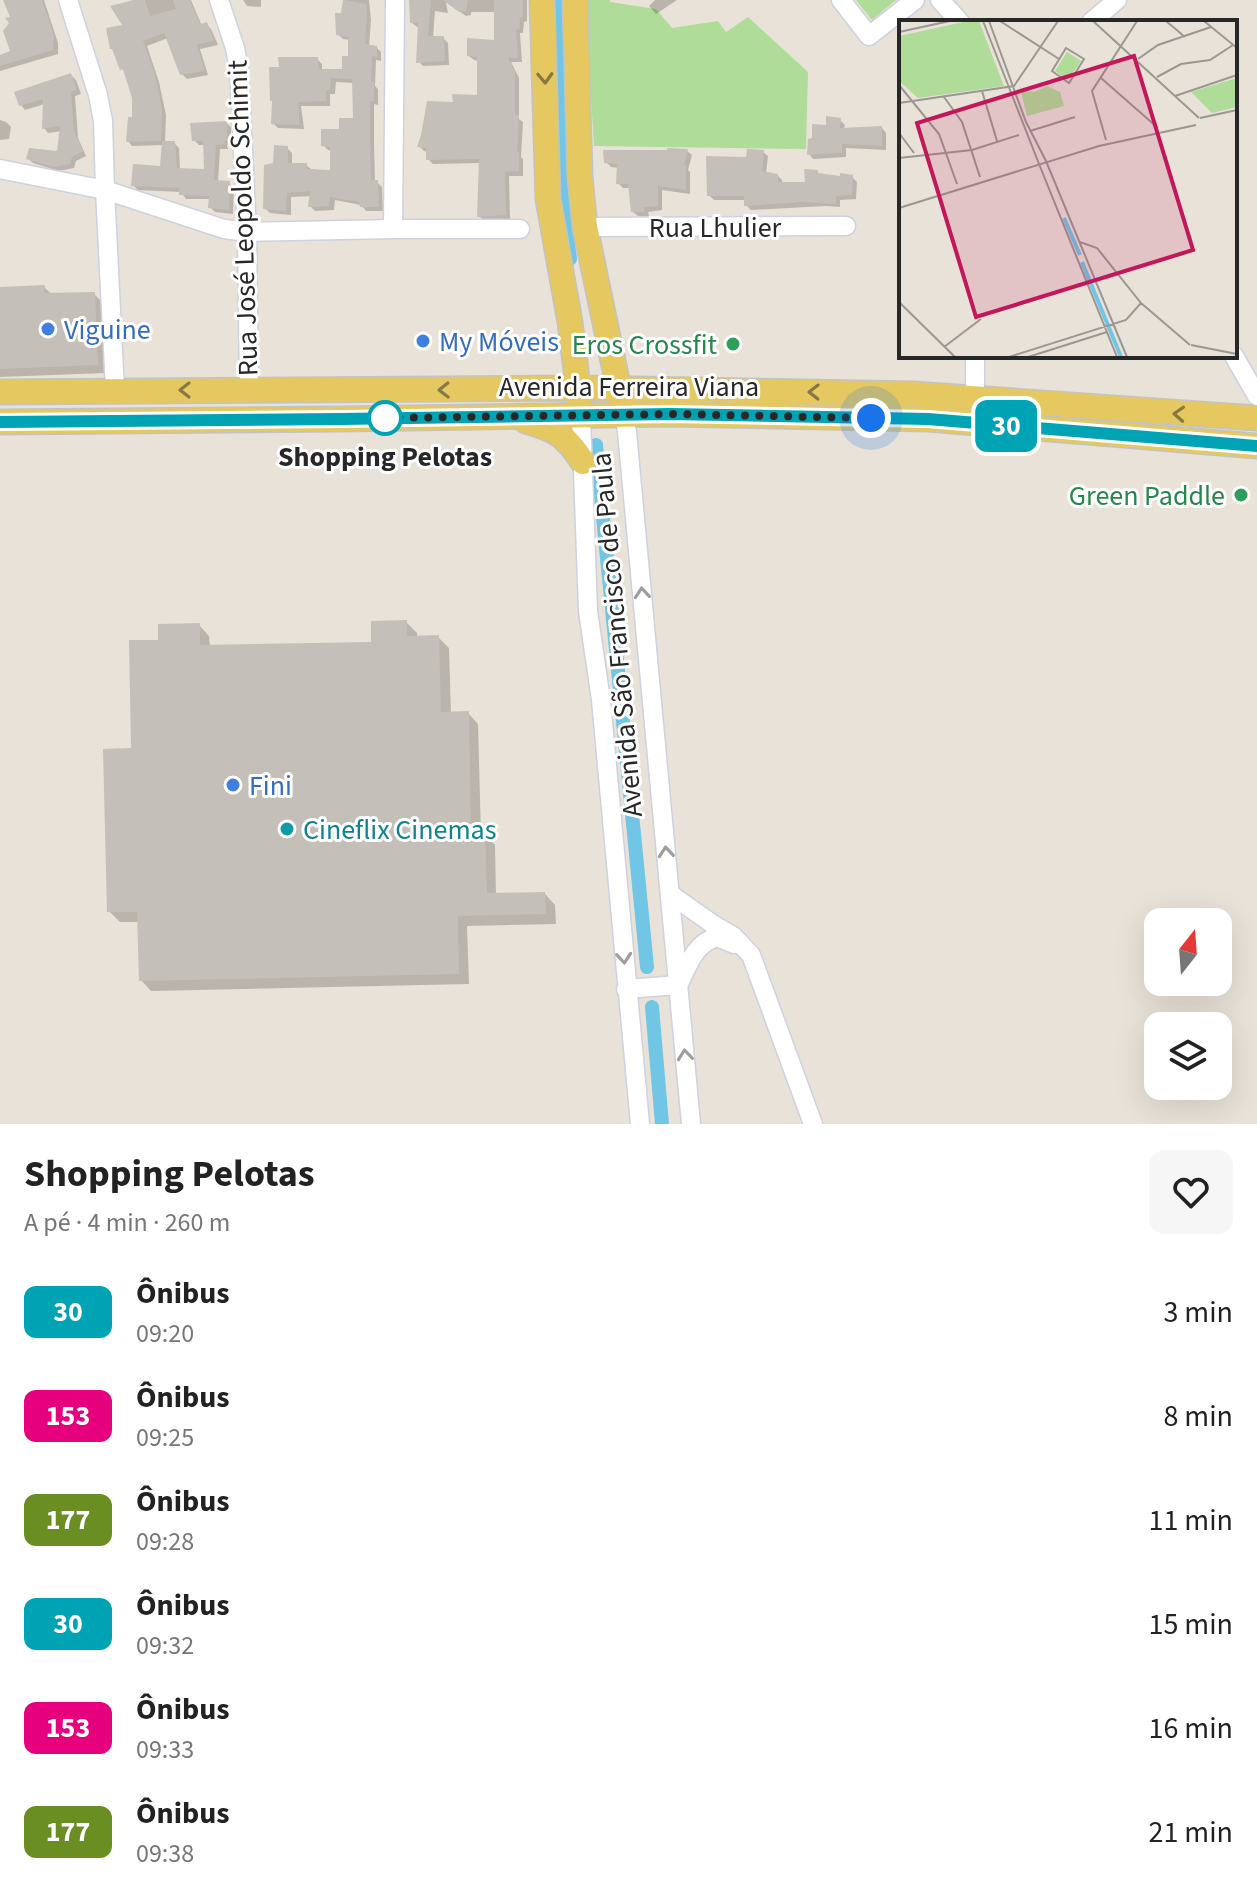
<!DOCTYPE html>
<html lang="pt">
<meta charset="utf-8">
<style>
body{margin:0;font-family:"Source Sans 3",sans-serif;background:#f6f6f6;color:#222;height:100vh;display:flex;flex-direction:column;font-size:30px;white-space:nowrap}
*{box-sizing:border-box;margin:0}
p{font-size:26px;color:#767676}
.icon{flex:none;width:44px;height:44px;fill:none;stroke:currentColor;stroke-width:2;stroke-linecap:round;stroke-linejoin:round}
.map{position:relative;height:1124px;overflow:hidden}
.panel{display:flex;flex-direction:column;background:#fff;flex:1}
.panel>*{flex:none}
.badge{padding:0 16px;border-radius:12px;font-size:28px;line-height:52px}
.needle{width:52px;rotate:17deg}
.fabs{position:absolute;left:1144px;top:908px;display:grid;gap:16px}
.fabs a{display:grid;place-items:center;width:88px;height:88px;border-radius:16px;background:#fff;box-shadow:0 8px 32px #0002;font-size:40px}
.you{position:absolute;width:40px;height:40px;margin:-20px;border:6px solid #fff;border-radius:50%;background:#1a73e8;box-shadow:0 0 0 12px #1a73e833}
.map>.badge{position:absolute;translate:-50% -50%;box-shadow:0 0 0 4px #fff}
.round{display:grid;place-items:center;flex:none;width:84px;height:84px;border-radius:16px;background:#f6f6f6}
.headline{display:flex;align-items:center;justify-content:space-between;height:136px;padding:0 24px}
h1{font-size:38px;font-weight:700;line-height:60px}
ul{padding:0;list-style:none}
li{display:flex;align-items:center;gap:24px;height:104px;padding:0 24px}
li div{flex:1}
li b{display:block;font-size:30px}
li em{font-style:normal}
li .badge{min-width:88px;font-weight:700;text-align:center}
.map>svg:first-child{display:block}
.green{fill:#afdc98}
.shadow{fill:#0003}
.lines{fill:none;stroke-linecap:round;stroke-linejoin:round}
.canal{stroke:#71c6e5;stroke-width:14}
.building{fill:#c4bfb8}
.minor-casing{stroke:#ced1df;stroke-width:21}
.major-casing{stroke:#c3c3c3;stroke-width:27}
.minor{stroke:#fff;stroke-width:18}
.major{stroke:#e6c860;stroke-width:24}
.oneway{stroke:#867844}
.oneway2{stroke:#9e9e9e}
.line-casing{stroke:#fff;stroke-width:18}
.line{stroke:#00a3b4;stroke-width:12}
.walk{stroke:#272727;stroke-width:8;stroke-dasharray:0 14.4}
.shop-dot{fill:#3f7fe0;stroke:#fff;stroke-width:3}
.leisure-dot{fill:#2e9e5b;stroke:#fff;stroke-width:3}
.stop-dot{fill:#fff;stroke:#00a3b4;stroke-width:4}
.culture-dot{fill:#0f9aa8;stroke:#fff;stroke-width:3}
.labels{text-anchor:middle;stroke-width:6;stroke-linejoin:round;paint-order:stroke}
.street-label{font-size:28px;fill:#272727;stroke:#fff}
.shop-label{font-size:28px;fill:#366cbe;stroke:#fff;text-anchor:start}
.leisure-label{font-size:28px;fill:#27864d;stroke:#fff;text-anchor:end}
.stop-label{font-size:28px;font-weight:bold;fill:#272727;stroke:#fff}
.culture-label{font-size:28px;fill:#0d838f;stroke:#fff;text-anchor:start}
.inset-river{fill:none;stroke:#71c6e5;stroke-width:4}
.inset-road{fill:none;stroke:#9b9792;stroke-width:2}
.view{fill:#c2185b;fill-opacity:0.15;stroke:#c2185b;stroke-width:4}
.inset-edge{fill:none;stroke:#272727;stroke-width:4}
</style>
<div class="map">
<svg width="1257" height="1124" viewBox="0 0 1257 1124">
<rect width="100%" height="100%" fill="#e9e2d9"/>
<g class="green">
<path d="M 585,0 L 610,0 L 610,2 L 656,9 L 672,28 L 718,21 L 726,32 L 748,17 L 808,72 L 806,149 L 594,146 Z"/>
<path d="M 856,0 L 896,0 L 872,20 Z"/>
</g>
<g class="shadow">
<path d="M 6,0 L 44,0 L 58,43 L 58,54 L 0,71 L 0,57 L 13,53 L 13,18 Z"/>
<path d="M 132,0 L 191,0 L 202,26 L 206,24 L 211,29 L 218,45 L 200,49 L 208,75 L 187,79 L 182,74 L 168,38 L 147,46 L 159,82 L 166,115 L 165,143 L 174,143 L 179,148 L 180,170 L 206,171 L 205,145 L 199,145 L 194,140 L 226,123 L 231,127 L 231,144 L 227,145 L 228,149 L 220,149 L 218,182 L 229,183 L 234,188 L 233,214 L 215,212 L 210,207 L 211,199 L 186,199 L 181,192 L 138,190 L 133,185 L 161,168 L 164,145 L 132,146 L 128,141 L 134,119 L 134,98 L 127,74 L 122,69 L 126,26 Z"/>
<path d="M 243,0 L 261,0 L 261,7 L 247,6 Z"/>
<path d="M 345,0 L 369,0 L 371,20 L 369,47 L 376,47 L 381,52 L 381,61 L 376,60 L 375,86 L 378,89 L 378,105 L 374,104 L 374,142 L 375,182 L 377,182 L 382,187 L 383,211 L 366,211 L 361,205 L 335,200 L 334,210 L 315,211 L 310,206 L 312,196 L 291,197 L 291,215 L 270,213 L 265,208 L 275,165 L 287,148 L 292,153 L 292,165 L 306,165 L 311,169 L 332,172 L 332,150 L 328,150 L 323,145 L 355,120 L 354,83 L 336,82 L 335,94 L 330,94 L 330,106 L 301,106 L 304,129 L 278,128 L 273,123 L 281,69 L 317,59 L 322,64 L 322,71 L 344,71 L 350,58 L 350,40 L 343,39 L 338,34 Z"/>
<path d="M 411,0 L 527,0 L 527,21 L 524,22 L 523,33 L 520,33 L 522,62 L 511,62 L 519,78 L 519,119 L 523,122 L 521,157 L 523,159 L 523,176 L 509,176 L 510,219 L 484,221 L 479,216 L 481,163 L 433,164 L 428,159 L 428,152 L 424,151 L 420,147 L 456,104 L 479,97 L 479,61 L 474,60 L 469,56 L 496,42 L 496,12 L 471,12 L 471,15 L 466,16 L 446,2 L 448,13 L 435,11 L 433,38 L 443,38 L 448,43 L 449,65 L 423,66 L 419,62 L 420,27 L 417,27 L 412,23 Z"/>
<path d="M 655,0 L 677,0 L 656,14 L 649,6 Z"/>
<path d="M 71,75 L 76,80 L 81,94 L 75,96 L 78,138 L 86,156 L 76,161 L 74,168 L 59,171 L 33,163 L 28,158 L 59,153 L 62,131 L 48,133 L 44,128 L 45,104 L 25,110 L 21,105 Z"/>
<path d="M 0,120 L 6,122 L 11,127 L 9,139 L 0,140 Z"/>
<path d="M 840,120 L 845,125 L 844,129 L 882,128 L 886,133 L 886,150 L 846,148 L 846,157 L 813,159 L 809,154 L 828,127 Z"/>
<path d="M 687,151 L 692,155 L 688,170 L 690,172 L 690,194 L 662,190 L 662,210 L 648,212 L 649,216 L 638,216 L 633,212 L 630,188 L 623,188 L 618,183 L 619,168 L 611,167 L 606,162 Z"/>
<path d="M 763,152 L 768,156 L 766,174 L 777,175 L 782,180 L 782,184 L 807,184 L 852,177 L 857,182 L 856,199 L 840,200 L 840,207 L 826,206 L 751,210 L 746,205 L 746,200 L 714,200 L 709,195 L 748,159 Z"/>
<path d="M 44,287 L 52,295 L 94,294 L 103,303 L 106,373 L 0,377 L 0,289 Z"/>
<path d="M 406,622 L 417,633 L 417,638 L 438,637 L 449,648 L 451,714 L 468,713 L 478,724 L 481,834 L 484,834 L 495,845 L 496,895 L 545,894 L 555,905 L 556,924 L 467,926 L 469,984 L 151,991 L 141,980 L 139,922 L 120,922 L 109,911 L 134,750 L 160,642 L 199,625 L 209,636 L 210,647 L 373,644 Z"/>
</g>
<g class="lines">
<g class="canal">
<path d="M 556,0 L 560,177 L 570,259"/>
<path d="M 596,445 L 647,967"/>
<path d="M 652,1007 L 662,1124"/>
</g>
</g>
<g class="building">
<path d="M 3,0 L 42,0 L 54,36 L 53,50 L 0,66 L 0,55 L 10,51 L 3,31 L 9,23 L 5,18 L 10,17 Z"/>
<path d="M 134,0 L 145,0 L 150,16 L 176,9 L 173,0 L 190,0 L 200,24 L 207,22 L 214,40 L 197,45 L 205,71 L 180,75 L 164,33 L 143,41 L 155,75 L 162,109 L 161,141 L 126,142 L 128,117 L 132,117 L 132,98 L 123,69 L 120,70 L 112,49 L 110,49 L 106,28 L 122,25 L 110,6 Z"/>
<path d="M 343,0 L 366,4 L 367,14 L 365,44 L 377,46 L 377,57 L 372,56 L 371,82 L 374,82 L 374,101 L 370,101 L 370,136 L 371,180 L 378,180 L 379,207 L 360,207 L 359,202 L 330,197 L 329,206 L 308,207 L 310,191 L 287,193 L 286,211 L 263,209 L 264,165 L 273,163 L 274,145 L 288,146 L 288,163 L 307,163 L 307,169 L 330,170 L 330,147 L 321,146 L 321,129 L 339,129 L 339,118 L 353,118 L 352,79 L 331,78 L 330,90 L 326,90 L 326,101 L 298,102 L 300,125 L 271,124 L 272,101 L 270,101 L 269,67 L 279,67 L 278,57 L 318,57 L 319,69 L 342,69 L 342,56 L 348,56 L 348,37 L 336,35 L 335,13 L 341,13 Z"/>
<path d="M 409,0 L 431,0 L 428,36 L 444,36 L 445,61 L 416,63 L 418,23 L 410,23 Z"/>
<path d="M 443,0 L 468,0 L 466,11 L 459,12 Z"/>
<path d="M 494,0 L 523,0 L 523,17 L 520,18 L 519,29 L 516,29 L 518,58 L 508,58 L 515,72 L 515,115 L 519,115 L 517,152 L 519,152 L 519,171 L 505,172 L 506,215 L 477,217 L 479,159 L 426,160 L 426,148 L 417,147 L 421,135 L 427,101 L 453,102 L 452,94 L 477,95 L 477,57 L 467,56 L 467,38 L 494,40 Z"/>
<path d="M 71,73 L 77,90 L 71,92 L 74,131 L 83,151 L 72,157 L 70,164 L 53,167 L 26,159 L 29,148 L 57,151 L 60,126 L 42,129 L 43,99 L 19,106 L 14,92 Z"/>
<path d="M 826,116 L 841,118 L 840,128 L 882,126 L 882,146 L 842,144 L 842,153 L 807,155 L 808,139 L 812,138 L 812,124 L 826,125 Z"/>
<path d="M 227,121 L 227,140 L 224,141 L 225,144 L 216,145 L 214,180 L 230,181 L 229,210 L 208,208 L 209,196 L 179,195 L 179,188 L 131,186 L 133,164 L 160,166 L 162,141 L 175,141 L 177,168 L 204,169 L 203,141 L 192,141 L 190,123 Z"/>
<path d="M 667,148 L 688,149 L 684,165 L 686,165 L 686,190 L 658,186 L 658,206 L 644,207 L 645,212 L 631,212 L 628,184 L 616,184 L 617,164 L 604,163 L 603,150 L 667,150 Z"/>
<path d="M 747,149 L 764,150 L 762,171 L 778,174 L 778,182 L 805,182 L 804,169 L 818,170 L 818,173 L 840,176 L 840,173 L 853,175 L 852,195 L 836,196 L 836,204 L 803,202 L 744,206 L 744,196 L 707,196 L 706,156 L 746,157 Z"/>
<path d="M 45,285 L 44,293 L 95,292 L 98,365 L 0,369 L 0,287 Z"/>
<path d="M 407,620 L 407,636 L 439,635 L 441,712 L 469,711 L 471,833 L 485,832 L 487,893 L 545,892 L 546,914 L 458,916 L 459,974 L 139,981 L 137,912 L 107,912 L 103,749 L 131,748 L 129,640 L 158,640 L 158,624 L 200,623 L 200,645 L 371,642 L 371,621 Z"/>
</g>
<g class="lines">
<g class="minor-casing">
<g id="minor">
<path d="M 68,0 L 98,95 L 103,121 L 105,190 L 115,390"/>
<path d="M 219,0 L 235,48 L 239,69 L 247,232 L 249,391"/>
<path d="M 841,0 L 869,36 L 915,0"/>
<path d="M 940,0 L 960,22"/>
<path d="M 1091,22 L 1117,0"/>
<path d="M 0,169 L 105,190 L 224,229 L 247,232 L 393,229 L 520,229"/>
<path d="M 585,227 L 846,226"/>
<path d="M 393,229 L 395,0"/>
<path d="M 975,356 L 975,398"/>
<path d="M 1234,356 L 1257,396"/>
<path d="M 624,414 L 627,432 L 691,1124"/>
<path d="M 581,415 L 588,611 L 601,700 L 640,1124"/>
<path d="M 670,894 L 714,925 L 733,936 L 751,955 L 813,1124"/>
<path d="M 679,984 C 688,965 695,943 717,937 L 734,944"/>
<path d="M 626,989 L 678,985"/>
</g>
</g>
<g class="major-casing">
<g id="major">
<path d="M 542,0 L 548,199 L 570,322 L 580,403"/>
<path d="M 575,0 L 580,177 L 585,227 L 622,404"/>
<path d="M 0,392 L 578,388 L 913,394 L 1257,418"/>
<path d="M 526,421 C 557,430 565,435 583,462"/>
<path d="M 0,422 L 341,419 L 671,414 L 928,419 L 1257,446"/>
</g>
</g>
<use href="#minor" class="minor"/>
<use href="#major" class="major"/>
</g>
<defs><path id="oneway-chevron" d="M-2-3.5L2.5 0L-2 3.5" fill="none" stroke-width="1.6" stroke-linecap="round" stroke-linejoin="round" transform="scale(2)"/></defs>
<g class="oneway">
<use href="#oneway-chevron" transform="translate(545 78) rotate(88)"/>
<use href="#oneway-chevron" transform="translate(185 390) rotate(-180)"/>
<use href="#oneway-chevron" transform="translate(444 390) rotate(179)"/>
<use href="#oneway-chevron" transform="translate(814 392) rotate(-179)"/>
<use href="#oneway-chevron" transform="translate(1179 414) rotate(-177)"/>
</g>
<g class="oneway2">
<use href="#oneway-chevron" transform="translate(642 593) rotate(-95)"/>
<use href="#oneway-chevron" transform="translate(666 852) rotate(-95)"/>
<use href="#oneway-chevron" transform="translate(624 958) rotate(85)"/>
<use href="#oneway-chevron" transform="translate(685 1055) rotate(-96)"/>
</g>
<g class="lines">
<g class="line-casing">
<path id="line" d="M 0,422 L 341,419 L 671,414 L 928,419 L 1257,446"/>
</g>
<use href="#line" class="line"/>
<path class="walk" d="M 385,418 L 671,414 L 871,418"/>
</g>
<g class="shop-dot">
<circle cx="48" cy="329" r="8"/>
<circle cx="423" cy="341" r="8"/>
<circle cx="233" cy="785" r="8"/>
</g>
<g class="leisure-dot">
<circle cx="733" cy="344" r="8"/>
<circle cx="1241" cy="495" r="8"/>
</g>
<circle class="stop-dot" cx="385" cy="418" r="16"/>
<circle class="culture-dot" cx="287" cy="829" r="8"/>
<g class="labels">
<g class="street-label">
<text transform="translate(242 218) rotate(-92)" y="10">Rua José Leopoldo Schimit</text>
<text x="715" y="237">Rua Lhulier</text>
<text x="629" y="396">Avenida Ferreira Viana</text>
<text transform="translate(616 635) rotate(-95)" y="10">Avenida São Francisco de Paula</text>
</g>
<g class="shop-label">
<text x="64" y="339">Viguine</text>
<text x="439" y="351">My Móveis</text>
<text x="249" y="795">Fini</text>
</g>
<g class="leisure-label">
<text x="717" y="354">Eros Crossfit</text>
<text x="1225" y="505">Green Paddle</text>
</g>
<g class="stop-label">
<text x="385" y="466">Shopping Pelotas</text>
</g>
<g class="culture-label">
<text x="303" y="839">Cineflix Cinemas</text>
</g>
</g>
<g transform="translate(899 20)">
<rect width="338" height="338" fill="#e9e2d9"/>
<path d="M 69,1 L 80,1 L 105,66 L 19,78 L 0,61 L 0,16 ZM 168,32 L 182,41 L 169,60 L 156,51 ZM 338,58 L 338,87 L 313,93 L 292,72 ZM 120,64 L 123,70 L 135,72 L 148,66 L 161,72 L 165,86 L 128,96 Z" fill="#afdc98"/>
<path class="inset-river" d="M 165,198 L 181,235M 183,242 L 222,337"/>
<path class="inset-road" d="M 84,1 L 140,144M 90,1 L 127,102 L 147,141M 101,1 L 160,39M 194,1 L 300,98M 267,1 L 286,17M 305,1 L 338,28M 0,12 L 51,1M 167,28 L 185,39 L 170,63 L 153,51 ZM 239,39 L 259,25 L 312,7M 258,57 L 282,44 L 311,40 L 334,25M 202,58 L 259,108M 0,65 L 40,114 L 58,164M 83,71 L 98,121M 276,76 L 338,55M 45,77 L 63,102 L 81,157M 0,83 L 115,66 L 159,1M 301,98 L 338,90M 131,111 L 176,97M 0,113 L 15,133M 207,120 L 193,71 L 238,1M 0,138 L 73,130 L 120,115M 147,141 L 228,337M 140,144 L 218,337M 0,188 L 200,126 L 297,105M 181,222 L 198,228 L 242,283 L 291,325M 0,282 L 56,337M 292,325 L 338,334M 45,327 L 82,299M 110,337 L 227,300 L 242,283M 129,337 L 208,312"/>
<path class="view" d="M 235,36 L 294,230 L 77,297 L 18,103 Z"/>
<rect width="338" height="338" class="inset-edge"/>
</g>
</svg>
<div class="fabs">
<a><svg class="needle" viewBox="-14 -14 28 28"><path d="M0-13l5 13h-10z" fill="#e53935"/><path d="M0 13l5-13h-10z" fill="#767676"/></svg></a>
<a><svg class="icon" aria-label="layers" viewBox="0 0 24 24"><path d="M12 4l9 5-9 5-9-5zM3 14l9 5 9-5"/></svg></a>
</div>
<div class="you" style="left:871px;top:418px"></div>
<b class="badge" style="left:1006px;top:426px;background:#00a3b4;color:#fff">30</b>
</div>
<section class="panel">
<div class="headline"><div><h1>Shopping Pelotas</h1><p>A pé · 4 min · 260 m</p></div><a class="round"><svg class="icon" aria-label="heart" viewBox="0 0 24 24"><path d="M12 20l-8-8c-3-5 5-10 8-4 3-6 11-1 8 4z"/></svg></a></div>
<ul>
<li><span class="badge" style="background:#00a3b4;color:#fff">30</span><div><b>Ônibus</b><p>09:20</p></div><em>3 min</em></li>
<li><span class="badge" style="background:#e6007e;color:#fff">153</span><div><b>Ônibus</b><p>09:25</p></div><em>8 min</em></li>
<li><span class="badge" style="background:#6b8e23;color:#fff">177</span><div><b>Ônibus</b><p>09:28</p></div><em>11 min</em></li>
<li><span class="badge" style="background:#00a3b4;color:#fff">30</span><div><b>Ônibus</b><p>09:32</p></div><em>15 min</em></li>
<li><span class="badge" style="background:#e6007e;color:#fff">153</span><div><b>Ônibus</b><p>09:33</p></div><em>16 min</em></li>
<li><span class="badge" style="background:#6b8e23;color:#fff">177</span><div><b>Ônibus</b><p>09:38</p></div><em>21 min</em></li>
</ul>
</section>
